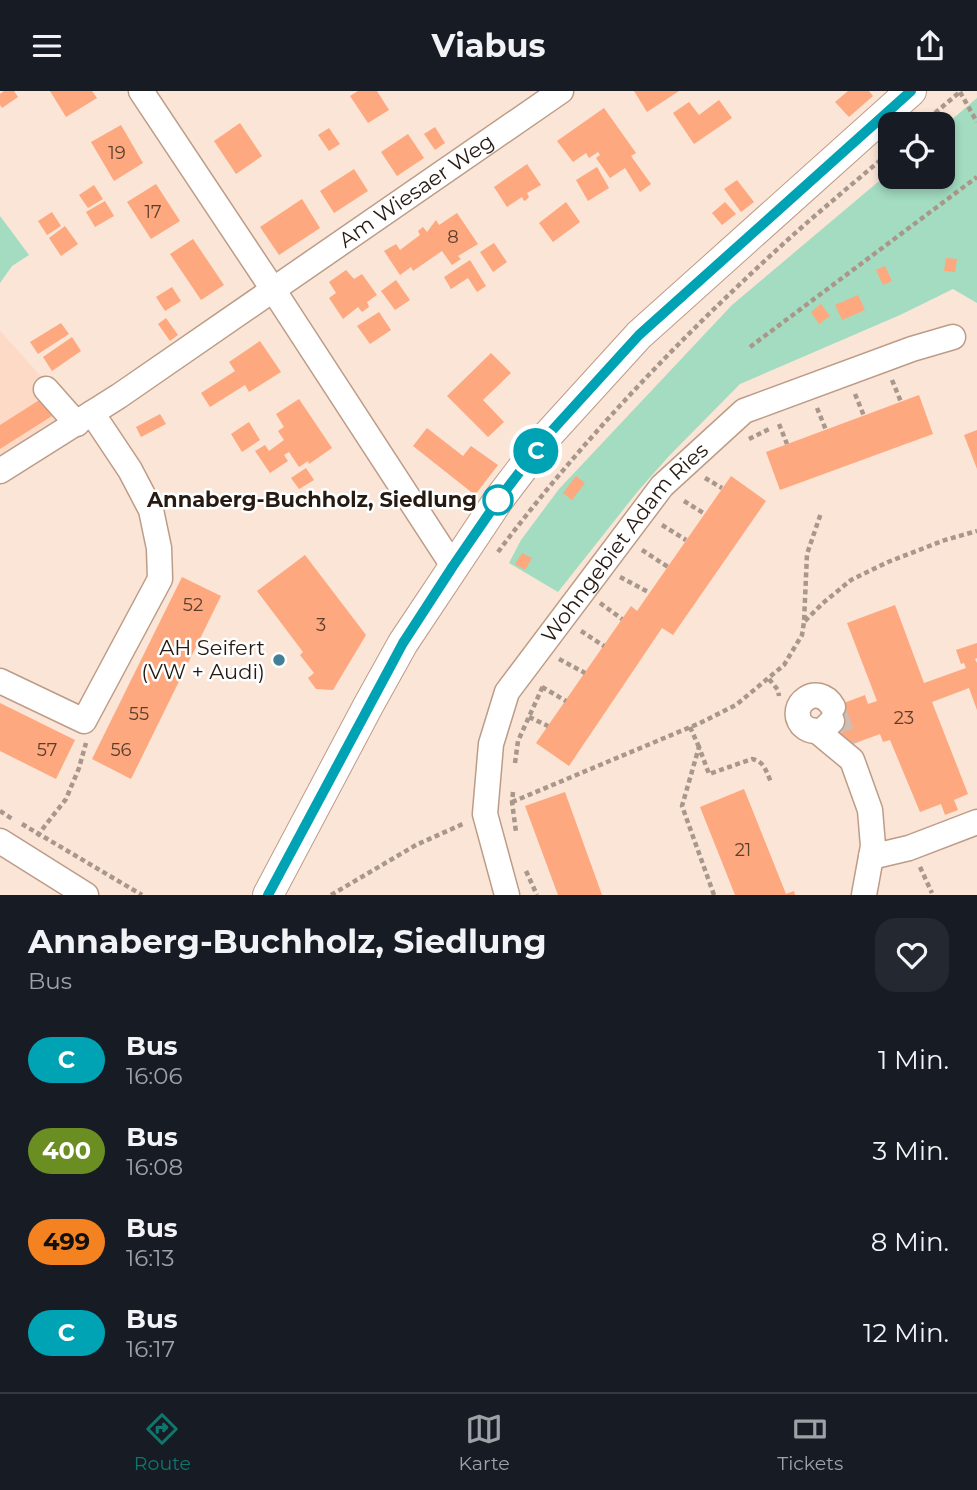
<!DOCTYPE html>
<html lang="de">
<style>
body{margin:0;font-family:Montserrat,sans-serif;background:#242831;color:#f1f3f6;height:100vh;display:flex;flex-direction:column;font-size:26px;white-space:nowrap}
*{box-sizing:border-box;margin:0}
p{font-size:23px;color:#9ea1a6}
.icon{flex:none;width:38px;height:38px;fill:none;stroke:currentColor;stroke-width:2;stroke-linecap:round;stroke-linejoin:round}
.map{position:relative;height:804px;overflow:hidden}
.panel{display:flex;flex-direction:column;background:#171b24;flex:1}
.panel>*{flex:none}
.badge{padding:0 14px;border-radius:23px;font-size:24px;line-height:46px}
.tools{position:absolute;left:878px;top:21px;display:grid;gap:14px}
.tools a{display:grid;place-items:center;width:77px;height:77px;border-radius:14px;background:#171b24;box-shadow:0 4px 10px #0003;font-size:35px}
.map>.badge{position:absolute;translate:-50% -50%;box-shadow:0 0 0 4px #fff}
.round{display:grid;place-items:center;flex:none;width:74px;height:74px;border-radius:21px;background:#242831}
.head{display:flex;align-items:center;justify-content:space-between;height:119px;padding:0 28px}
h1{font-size:33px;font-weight:700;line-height:52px}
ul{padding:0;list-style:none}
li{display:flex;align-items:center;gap:21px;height:91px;padding:0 28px}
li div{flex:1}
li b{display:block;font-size:26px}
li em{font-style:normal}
li .badge{min-width:77px;font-weight:700;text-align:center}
header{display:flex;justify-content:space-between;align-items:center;height:91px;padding:0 28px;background:#171b24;font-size:32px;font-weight:700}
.tab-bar{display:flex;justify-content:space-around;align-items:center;height:98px;border-top:2px solid #363941;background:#171b24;font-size:19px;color:#9ea1a6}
.tab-bar a{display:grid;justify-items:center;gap:4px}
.tab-bar .current{color:#0f766e}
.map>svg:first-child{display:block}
.built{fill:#fddac5}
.green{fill:#a3dcc0}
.building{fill:#fda87e}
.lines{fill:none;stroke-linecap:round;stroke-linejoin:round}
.minor-tunnel{stroke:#d0bcb0;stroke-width:24;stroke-dasharray:24 12;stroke-linecap:butt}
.minor-casing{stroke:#bd9c87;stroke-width:27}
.major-casing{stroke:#bd9c87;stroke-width:32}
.path{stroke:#a9978b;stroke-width:4.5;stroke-dasharray:5 3.5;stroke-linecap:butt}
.minor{stroke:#fff;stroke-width:24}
.major{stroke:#fff;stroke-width:30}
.line-casing{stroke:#fff;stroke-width:16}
.line{stroke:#00a3b4;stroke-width:10}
.stop-dot{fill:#fff;stroke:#00a3b4;stroke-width:3.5}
.poi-dot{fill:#437f96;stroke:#fff;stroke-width:2.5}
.labels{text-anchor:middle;stroke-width:5;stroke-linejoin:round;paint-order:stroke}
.number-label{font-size:18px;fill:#5c3e2d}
.street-label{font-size:21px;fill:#271a12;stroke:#fff}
.stop-label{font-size:21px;font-weight:bold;fill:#271a12;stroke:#fff;text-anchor:end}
.poi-label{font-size:21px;fill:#271a12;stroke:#fff;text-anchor:end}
</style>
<header><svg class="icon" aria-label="menu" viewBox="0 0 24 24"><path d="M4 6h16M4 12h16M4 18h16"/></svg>Viabus<svg class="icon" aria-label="share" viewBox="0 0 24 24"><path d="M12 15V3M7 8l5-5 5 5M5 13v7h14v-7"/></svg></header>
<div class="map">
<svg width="977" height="804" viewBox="0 0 977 804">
<rect width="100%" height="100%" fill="#fae5d7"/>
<path class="built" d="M 0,240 L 75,323 L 0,369 Z"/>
<g class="green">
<path d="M 977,7 L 977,212 L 953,198 L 900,224 L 740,293 L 669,365 L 638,400 L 558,501 L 509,472 L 521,449 L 559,398 L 732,214 L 891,80 L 891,86 L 943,86 L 943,36 Z"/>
<path d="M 0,125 L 29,164 L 12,175 L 0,192 Z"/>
</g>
<g class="building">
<path d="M 4,0 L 14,0 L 18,6 L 2,17 L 0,14 L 0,3 Z"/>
<path d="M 50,0 L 92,0 L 97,7 L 66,26 Z"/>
<path d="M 358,0 L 377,0 L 389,19 L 368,32 L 350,5 Z"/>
<path d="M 634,0 L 679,0 L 647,21 Z"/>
<path d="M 848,0 L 869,0 L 873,5 L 849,26 L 835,11 Z"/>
<path d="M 719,9 L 732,27 L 694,53 L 673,22 L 689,11 L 699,24 Z"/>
<path d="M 604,17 L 636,62 L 631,65 L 651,93 L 640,101 L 625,77 L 610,87 L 596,67 L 600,64 L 598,61 L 589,67 L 586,62 L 573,71 L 557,50 Z"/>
<path d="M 240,32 L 262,65 L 236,83 L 214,50 Z"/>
<path d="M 121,34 L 143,72 L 114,90 L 91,51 Z"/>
<path d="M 435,36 L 445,52 L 435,59 L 424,43 Z"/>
<path d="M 329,37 L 340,53 L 329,60 L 318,44 Z"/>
<path d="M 408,43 L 424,67 L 397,85 L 381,61 Z"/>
<path d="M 527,73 L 541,94 L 527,102 L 529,106 L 526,109 L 524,110 L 522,106 L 507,116 L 494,96 Z"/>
<path d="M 597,76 L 609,97 L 588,110 L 576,89 Z"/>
<path d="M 354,78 L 368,100 L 334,122 L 320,100 Z"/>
<path d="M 737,89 L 754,111 L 741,121 L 724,98 Z"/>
<path d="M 156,93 L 180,130 L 151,148 L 127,111 Z"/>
<path d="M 94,94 L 103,108 L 88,117 L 79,104 Z"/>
<path d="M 302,108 L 320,137 L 279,164 L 260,136 Z"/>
<path d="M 105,110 L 114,125 L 95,136 L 86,121 Z"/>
<path d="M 566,111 L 580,131 L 553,151 L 539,132 Z"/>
<path d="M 725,111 L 736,123 L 722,134 L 712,122 Z"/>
<path d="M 52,121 L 61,135 L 47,144 L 38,130 Z"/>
<path d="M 457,122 L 478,153 L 458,165 L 461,168 L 452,174 L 442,160 L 413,180 L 411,176 L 400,184 L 384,160 L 396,153 L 400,159 L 420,144 L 418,140 L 423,136 L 427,141 L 436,129 L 439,134 Z"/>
<path d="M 65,135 L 78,153 L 61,165 L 49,147 Z"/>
<path d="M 193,148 L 224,194 L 201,209 L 170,163 Z"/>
<path d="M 494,152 L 507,171 L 493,181 L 480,161 Z"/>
<path d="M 946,167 L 957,168 L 955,181 L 944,180 Z"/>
<path d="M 470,169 L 486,195 L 477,201 L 468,187 L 451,198 L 444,186 Z"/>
<path d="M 885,175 L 892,190 L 883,194 L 876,179 Z"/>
<path d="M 346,179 L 354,188 L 362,183 L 377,204 L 367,211 L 369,216 L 362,221 L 358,216 L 343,228 L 329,207 L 336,202 L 329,191 Z"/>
<path d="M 396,189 L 410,209 L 395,219 L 381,200 Z"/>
<path d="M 172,196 L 181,210 L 165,220 L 156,206 Z"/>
<path d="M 858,204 L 865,219 L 842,229 L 835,214 Z"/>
<path d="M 821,213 L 830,225 L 819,233 L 811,221 Z"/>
<path d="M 379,221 L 391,239 L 370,253 L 357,235 Z"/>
<path d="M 166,227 L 178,244 L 170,250 L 158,233 Z"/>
<path d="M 61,232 L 69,243 L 38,263 L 30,251 Z"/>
<path d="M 72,246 L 81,260 L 52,280 L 43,266 Z"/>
<path d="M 260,250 L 281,281 L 249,301 L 245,294 L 210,316 L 201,302 L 235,280 L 229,271 Z"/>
<path d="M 491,262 L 511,282 L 483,309 L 504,331 L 488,346 L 447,305 Z"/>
<path d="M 919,304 L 933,343 L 780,399 L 766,361 Z"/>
<path d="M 41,308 L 52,325 L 0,358 L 0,334 Z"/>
<path d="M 299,308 L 332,357 L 309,373 L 308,370 L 299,376 L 289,361 L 284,364 L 288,370 L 270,382 L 255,360 L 265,354 L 269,360 L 284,349 L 278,340 L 284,336 L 276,323 Z"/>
<path d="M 160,323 L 166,333 L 141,346 L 136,336 Z"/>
<path d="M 249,331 L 260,349 L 242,361 L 231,343 Z"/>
<path d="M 427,337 L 463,365 L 471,355 L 498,374 L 475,404 L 413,355 Z"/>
<path d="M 977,339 L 977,378 L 964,344 Z"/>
<path d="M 306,377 L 314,389 L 299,398 L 291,387 Z"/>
<path d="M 576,385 L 585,392 L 572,409 L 563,402 Z"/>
<path d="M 731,385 L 766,410 L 673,544 L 662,537 L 569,675 L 536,652 L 631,515 L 637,520 Z"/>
<path d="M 522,462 L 532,467 L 525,479 L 515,473 Z"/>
<path d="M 305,464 L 366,544 L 333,599 L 316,598 L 308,587 L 314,582 L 300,564 L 303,561 L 257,500 Z"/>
<path d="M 182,486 L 221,505 L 131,688 L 92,668 Z"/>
<path d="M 895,514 L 924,592 L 966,577 L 964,572 L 961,573 L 956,559 L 977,552 L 977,567 L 975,568 L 977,572 L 977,619 L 969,597 L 932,611 L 968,703 L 954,709 L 958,719 L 945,724 L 941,713 L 920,721 L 890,649 L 883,651 L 880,643 L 842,657 L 828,618 L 865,604 L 868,613 L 877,610 L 847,532 Z"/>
<path d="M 0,612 L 75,649 L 56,688 L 0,660 Z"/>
<path d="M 744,698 L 786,803 L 794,800 L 795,804 L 735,804 L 700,716 Z"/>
<path d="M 565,701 L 602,804 L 558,804 L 535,742 L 525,715 Z"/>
</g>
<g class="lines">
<path class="minor-tunnel" d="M 834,619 L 847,655"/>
<g class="minor-casing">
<g id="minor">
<path d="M 141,0 L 274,200 L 453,475"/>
<path d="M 46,298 L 77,333"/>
<path id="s1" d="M 0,380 L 119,305 L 561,0"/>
<path d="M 0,590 L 84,630 L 160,488 L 159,457 L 151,419 L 130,379 L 92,322"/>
<path d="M 832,630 L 823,639 C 815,641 808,640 802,634 C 786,614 818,590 833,616"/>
<path d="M 817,640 L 852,669 L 870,719 L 873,755 L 864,804"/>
<path d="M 0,750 L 86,804"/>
<path d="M 871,766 L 909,757 L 977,731"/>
<path id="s2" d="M 507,804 L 485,723 L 491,653 L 507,601 L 662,395 L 744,320 L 912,258 L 953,246"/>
</g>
</g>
<g class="major-casing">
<path id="major" d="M 268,804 L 368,615 L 403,552 L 499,408 L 547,345 L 639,244 L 911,0"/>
</g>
<g class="path">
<path d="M 960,1 L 977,31"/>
<path d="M 922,33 L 961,0"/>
<path d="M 750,256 L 977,86"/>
<path d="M 892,289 L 901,311"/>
<path d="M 855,303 L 864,325"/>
<path d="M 817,317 L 826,339"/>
<path d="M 779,333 L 787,353"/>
<path d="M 749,348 L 769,338"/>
<path d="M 705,387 L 722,397"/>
<path d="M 684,410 L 705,423"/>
<path d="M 662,434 L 686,449"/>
<path d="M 642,459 L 668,476"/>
<path d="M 498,461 C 582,349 679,248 782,154 C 817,122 855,91 891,60"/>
<path d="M 620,486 L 650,502"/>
<path d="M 600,512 L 622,528"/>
<path d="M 805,530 L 823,512 L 851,489 L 888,471 L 945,449 L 977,440"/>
<path d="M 581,540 L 604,555"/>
<path d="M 559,568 L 585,582"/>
<path d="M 769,588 L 778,599 L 779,605"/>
<path d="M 542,596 L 566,610"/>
<path d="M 529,626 L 548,635"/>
<path d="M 690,636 L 699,656"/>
<path d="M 515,672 L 518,650 L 543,595"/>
<path d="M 513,701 L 512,711 L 516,741"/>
<path d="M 512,711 L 700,632 L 736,614 L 784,574 L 802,544 L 804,531 L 807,463 L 821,422"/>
<path d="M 0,720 L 14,729"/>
<path d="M 22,733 L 142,804"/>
<path d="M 37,745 L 66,708 L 79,677 L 86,652"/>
<path d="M 920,776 L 932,802"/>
<path d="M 526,780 L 537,804"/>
<path d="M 331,804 L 416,754 L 465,732"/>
<path d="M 714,804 L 682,715 L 699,656 L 709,683 L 752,668 C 764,670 766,680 771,691"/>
</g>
<use href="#minor" class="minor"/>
<use href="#major" class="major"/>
</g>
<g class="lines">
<g class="line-casing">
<path id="line" d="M 268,804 L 403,552 L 453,475 L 499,408 L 547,345 L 639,244 L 911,0"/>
</g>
<use href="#line" class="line"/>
</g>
<circle class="stop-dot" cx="498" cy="409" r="14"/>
<circle class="poi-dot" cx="279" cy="569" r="7"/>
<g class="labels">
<g class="number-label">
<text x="117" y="68">19</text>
<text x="153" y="127">17</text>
<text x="453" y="152">8</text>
<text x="193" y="520">52</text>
<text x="321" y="540">3</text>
<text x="139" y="629">55</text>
<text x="904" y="633">23</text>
<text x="47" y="665">57</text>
<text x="121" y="665">56</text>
<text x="743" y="765">21</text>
</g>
<g class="street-label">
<text dy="7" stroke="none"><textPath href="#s1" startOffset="502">Am Wiesaer Weg</textPath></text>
<text dy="7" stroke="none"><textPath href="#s2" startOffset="399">Wohngebiet Adam Ries</textPath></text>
</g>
<g class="stop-label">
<text x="477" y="416">Annaberg-Buchholz, Siedlung</text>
</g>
<g class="poi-label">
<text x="265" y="564">AH Seifert<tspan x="265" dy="24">(VW + Audi)</tspan></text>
</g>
</g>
</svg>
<div class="tools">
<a><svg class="icon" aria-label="locate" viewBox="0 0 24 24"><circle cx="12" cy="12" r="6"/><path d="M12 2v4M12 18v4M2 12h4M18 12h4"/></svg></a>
</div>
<b class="badge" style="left:536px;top:360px;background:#00a3b4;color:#fff">C</b>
</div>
<section class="panel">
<div class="head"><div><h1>Annaberg-Buchholz, Siedlung</h1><p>Bus</p></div><a class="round"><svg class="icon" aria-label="heart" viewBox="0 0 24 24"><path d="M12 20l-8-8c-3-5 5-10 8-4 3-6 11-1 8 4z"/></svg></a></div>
<ul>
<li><span class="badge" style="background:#00a3b4;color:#fff">C</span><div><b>Bus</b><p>16:06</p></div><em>1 Min.</em></li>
<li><span class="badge" style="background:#6b8e23;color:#fff">400</span><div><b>Bus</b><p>16:08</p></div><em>3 Min.</em></li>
<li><span class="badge" style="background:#f58220;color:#111">499</span><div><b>Bus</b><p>16:13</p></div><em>8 Min.</em></li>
<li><span class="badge" style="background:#00a3b4;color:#fff">C</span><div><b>Bus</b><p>16:17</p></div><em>12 Min.</em></li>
</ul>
</section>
<nav class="tab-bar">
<a class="current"><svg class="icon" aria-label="directions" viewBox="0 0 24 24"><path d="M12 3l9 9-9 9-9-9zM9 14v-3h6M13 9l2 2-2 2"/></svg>Route</a>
<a><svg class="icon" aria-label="map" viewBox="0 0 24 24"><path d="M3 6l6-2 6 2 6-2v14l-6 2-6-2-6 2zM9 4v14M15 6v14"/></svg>Karte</a>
<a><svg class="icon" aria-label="tickets" viewBox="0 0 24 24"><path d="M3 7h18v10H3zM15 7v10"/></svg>Tickets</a>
</nav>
